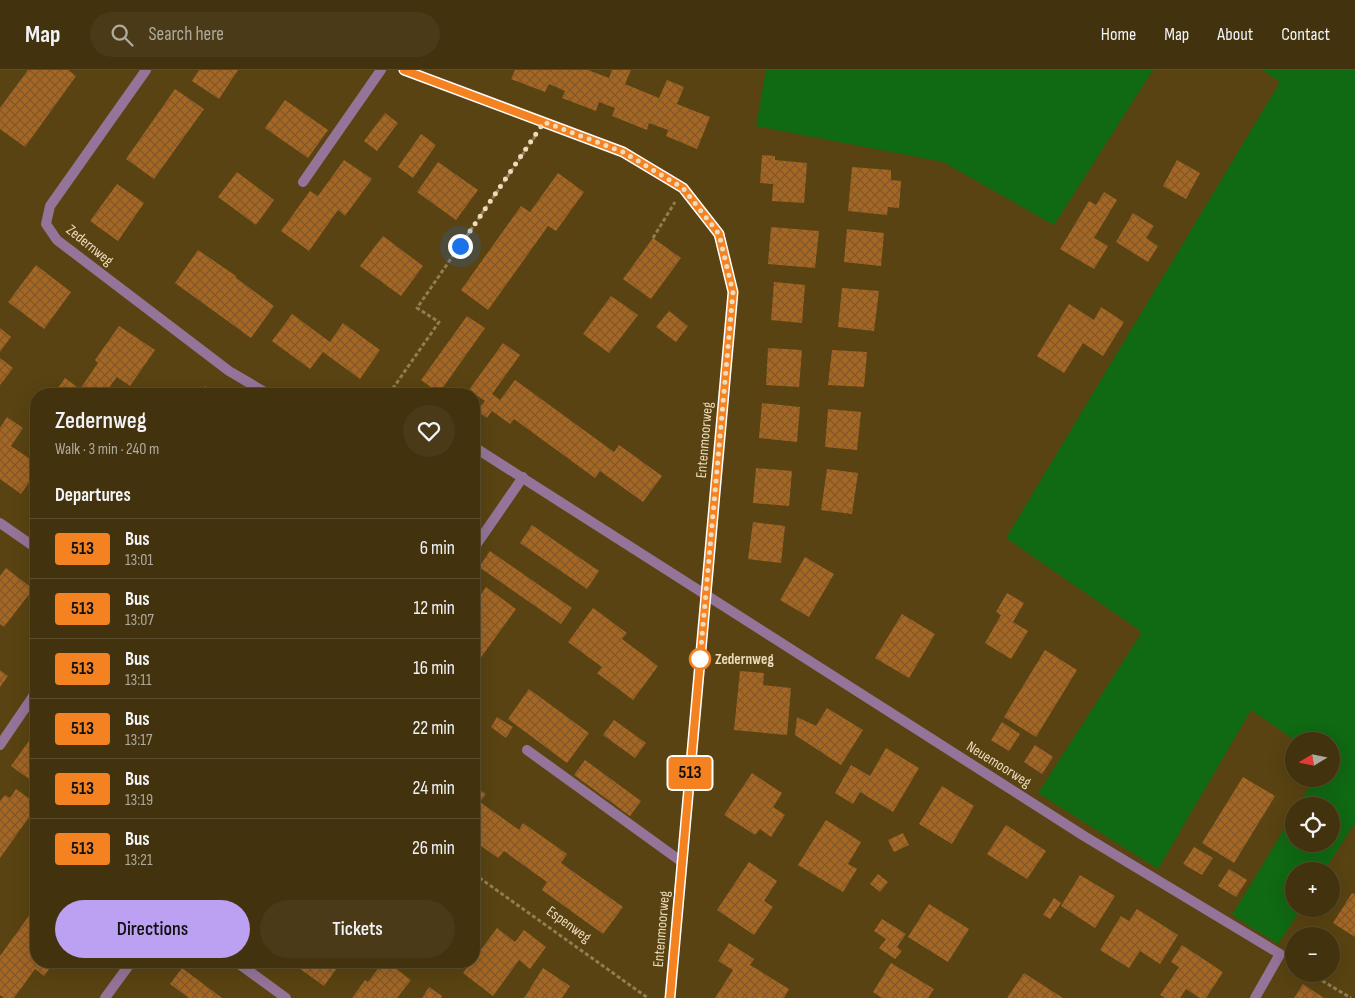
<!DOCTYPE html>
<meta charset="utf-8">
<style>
body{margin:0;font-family:"Sofia Sans Condensed",sans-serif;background:#4a3a17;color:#f1f3f6;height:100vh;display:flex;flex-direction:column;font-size:19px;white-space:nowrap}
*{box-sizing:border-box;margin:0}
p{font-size:16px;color:#afaa9e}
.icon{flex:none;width:28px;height:28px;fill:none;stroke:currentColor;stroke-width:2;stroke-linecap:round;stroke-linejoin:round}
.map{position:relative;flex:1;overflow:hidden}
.details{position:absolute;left:30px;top:318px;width:450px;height:580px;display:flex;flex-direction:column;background:#43320e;border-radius:20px;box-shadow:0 5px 20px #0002,0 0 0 1px #5b4d2e}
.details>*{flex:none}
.badge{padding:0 10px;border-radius:4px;font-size:18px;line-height:32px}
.needle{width:32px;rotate:260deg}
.tools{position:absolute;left:1285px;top:662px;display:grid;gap:10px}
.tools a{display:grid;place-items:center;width:55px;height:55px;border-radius:50%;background:#43320e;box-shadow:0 5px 20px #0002,0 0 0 1px #5b4d2e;font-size:25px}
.you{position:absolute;width:25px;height:25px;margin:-12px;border:4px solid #fff;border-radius:50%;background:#1a73e8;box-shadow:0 0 0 8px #1a73e833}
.map>.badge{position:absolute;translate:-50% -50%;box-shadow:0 0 0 2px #fff}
h2{padding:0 25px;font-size:19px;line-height:45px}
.round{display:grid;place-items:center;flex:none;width:52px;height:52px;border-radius:26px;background:#4a3a17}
.summary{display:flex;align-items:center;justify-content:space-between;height:85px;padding:0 25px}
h1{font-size:24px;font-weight:600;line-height:38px}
.primary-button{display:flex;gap:10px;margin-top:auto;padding:10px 25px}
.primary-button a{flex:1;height:58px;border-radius:30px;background:#bca0f2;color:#111;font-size:20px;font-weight:600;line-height:58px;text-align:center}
.primary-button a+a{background:#4a3a17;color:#f1f3f6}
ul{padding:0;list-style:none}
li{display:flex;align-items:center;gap:15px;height:60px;padding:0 25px;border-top:1px solid #5b4d2e}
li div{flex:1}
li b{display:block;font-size:19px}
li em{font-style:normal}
li .badge{min-width:55px;font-weight:700;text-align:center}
header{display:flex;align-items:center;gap:30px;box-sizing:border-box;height:70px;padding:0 25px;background:#43320e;border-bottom:1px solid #5b4d2e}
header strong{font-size:24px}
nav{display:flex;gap:28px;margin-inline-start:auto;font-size:18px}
.search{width:350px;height:45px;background:#4a3a17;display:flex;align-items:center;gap:12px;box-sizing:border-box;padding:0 18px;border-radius:28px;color:#afaa9e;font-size:19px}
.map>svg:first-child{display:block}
.grass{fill:#106913}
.building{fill:url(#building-cross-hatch)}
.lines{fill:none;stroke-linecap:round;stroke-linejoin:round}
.path{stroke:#907d52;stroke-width:3;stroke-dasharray:4 2.5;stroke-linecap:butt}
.lane{stroke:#947498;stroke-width:10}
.street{stroke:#947498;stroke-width:10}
.line-casing{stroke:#fff;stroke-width:11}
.line{stroke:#f58220;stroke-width:8}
.walk{stroke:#ecdcbd;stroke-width:5;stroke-dasharray:0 9}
.stop-dot{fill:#fff;stroke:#f58220;stroke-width:2.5}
.labels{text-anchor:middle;stroke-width:4;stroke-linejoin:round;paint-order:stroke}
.street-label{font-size:15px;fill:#ecdcbd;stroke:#594312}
.stop-label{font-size:15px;font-weight:bold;fill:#ecdcbd;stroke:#594312;text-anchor:start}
</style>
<header>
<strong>Map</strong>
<div class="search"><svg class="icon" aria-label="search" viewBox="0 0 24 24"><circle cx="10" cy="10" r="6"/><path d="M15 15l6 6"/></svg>Search here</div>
<nav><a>Home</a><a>Map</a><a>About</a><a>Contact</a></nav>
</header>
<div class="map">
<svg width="1355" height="928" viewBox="0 0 1355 928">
<defs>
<pattern id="building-cross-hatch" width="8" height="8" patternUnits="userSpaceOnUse" patternTransform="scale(1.25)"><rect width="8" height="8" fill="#a66723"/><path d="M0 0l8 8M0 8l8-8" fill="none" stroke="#80582c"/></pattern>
</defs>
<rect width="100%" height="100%" fill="#594312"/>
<g class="grass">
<path d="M 766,0 L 1153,0 L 1054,155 L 943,92 L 756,56 Z"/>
<path d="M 1262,0 L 1355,0 L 1355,753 L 1324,801 L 1294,801 L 1294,839 L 1301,839 L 1278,874 L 1232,845 L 1294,743 L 1294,774 L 1331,774 L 1331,736 L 1298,736 L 1314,709 L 1331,709 L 1331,671 L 1296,671 L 1251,640 L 1158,799 L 1038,723 L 1142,562 L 1006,468 L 1280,12 Z"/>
</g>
<g class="building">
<path d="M 28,0 L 68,0 L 76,6 L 25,77 L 0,59 L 0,38 Z"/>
<path d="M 199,0 L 238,0 L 219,29 L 192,11 Z"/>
<path d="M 515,0 L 588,0 L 609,8 L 612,0 L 631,0 L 625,14 L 659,28 L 667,10 L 684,17 L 677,34 L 710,47 L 697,79 L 666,66 L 668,60 L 649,53 L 647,60 L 612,46 L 615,38 L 599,32 L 596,41 L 562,28 L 565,21 L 549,14 L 545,22 L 511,9 Z"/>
<path d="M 175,19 L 204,39 L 154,109 L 126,89 Z"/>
<path d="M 285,30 L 328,60 L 308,88 L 265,58 Z"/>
<path d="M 385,43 L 398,53 L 377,81 L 364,71 Z"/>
<path d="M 421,64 L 436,75 L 413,108 L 398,97 Z"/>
<path d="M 762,85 L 775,86 L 775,90 L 807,93 L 804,133 L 772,131 L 773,114 L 760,113 Z"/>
<path d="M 344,90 L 372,109 L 345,146 L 338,140 L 309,181 L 281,161 L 310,121 L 318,126 Z"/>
<path d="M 1177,90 L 1200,103 L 1186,129 L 1163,116 Z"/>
<path d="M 438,92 L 478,120 L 456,150 L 417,122 Z"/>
<path d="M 852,97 L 891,100 L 891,110 L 901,111 L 899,138 L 888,137 L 887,145 L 848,141 Z"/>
<path d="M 237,102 L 274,130 L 256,155 L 218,127 Z"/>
<path d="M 558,103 L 584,122 L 556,161 L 548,156 L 488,240 L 461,220 L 521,136 L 530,142 Z"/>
<path d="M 117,114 L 144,133 L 118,171 L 90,151 Z"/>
<path d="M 1104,122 L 1117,130 L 1094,168 L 1108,176 L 1094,199 L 1060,179 L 1089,131 L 1096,135 Z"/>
<path d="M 1133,143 L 1154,156 L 1146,168 L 1158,176 L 1148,192 L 1116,172 Z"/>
<path d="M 771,157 L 819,161 L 815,198 L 768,194 Z"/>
<path d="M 847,159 L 884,163 L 881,196 L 844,192 Z"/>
<path d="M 383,166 L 423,196 L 401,226 L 360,196 Z"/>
<path d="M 653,168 L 681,188 L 651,229 L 623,209 Z"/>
<path d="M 198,180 L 236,206 L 236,208 L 274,236 L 251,268 L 175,213 Z"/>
<path d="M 36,195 L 71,222 L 44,259 L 8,232 Z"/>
<path d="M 774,212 L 805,215 L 802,253 L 771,250 Z"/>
<path d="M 842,218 L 879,221 L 874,261 L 838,257 Z"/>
<path d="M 611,226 L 638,245 L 609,283 L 583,264 Z"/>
<path d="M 1069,234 L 1094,250 L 1101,237 L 1124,252 L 1103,286 L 1083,273 L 1064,303 L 1037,286 Z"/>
<path d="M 669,241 L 688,256 L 676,272 L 656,257 Z"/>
<path d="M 292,244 L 330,272 L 343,253 L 380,280 L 360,309 L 323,282 L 310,299 L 272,271 Z"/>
<path d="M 467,246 L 485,258 L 439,323 L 421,310 Z"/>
<path d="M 119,256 L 155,280 L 130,316 L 117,307 L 104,324 L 54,324 L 65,308 L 80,319 L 98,293 L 95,290 Z"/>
<path d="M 0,258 L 11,267 L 0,282 Z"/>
<path d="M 503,273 L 520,285 L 492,324 L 500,330 L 515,310 L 614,382 L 619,375 L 662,406 L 643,432 L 600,401 L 595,408 L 514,349 L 510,354 L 492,341 L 487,348 L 477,341 L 485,331 L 469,320 Z"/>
<path d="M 768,278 L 802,280 L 799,317 L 766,315 Z"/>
<path d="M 832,280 L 867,282 L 864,317 L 828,315 Z"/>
<path d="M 0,288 L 13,298 L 0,315 Z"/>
<path d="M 205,316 L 216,324 L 199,324 Z"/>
<path d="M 762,333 L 800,337 L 797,372 L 759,368 Z"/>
<path d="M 828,339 L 861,342 L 857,380 L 825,377 Z"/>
<path d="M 7,347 L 23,358 L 11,376 L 36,393 L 36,402 L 21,424 L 0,409 L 0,358 Z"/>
<path d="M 756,398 L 792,401 L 789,436 L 753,433 Z"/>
<path d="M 827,399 L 858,403 L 852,444 L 821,440 Z"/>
<path d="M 753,452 L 785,456 L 781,493 L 748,489 Z"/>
<path d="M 532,455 L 599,501 L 587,519 L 520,473 Z"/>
<path d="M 490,481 L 572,538 L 561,554 L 479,497 Z"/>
<path d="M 805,487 L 834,504 L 809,547 L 780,530 Z"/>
<path d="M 6,498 L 33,519 L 4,557 L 0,554 L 0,506 Z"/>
<path d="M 486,517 L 516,539 L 474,597 L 474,534 Z"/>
<path d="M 1007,523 L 1024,533 L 1013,552 L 1028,561 L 1011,589 L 985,573 L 1001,545 L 996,542 Z"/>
<path d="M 593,538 L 627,563 L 622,569 L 658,596 L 633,630 L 597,603 L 602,597 L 568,572 Z"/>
<path d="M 902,544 L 935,564 L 909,608 L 875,588 Z"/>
<path d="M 1045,580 L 1077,600 L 1036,667 L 1004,647 Z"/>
<path d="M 0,600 L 8,606 L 0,617 Z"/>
<path d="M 740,601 L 764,603 L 763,615 L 791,618 L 787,665 L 734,660 Z"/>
<path d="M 529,619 L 589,663 L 567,693 L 508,649 Z"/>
<path d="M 827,638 L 863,660 L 841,695 L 795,665 L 797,647 L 816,656 Z"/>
<path d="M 497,647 L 513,657 L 506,668 L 491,657 Z"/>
<path d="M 614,650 L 646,673 L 635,688 L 603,665 Z"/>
<path d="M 1002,652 L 1020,664 L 1009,681 L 991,670 Z"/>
<path d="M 36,661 L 36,714 L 11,696 Z"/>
<path d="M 1035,675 L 1053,687 L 1042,704 L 1024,692 Z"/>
<path d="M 886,678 L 919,698 L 893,742 L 860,722 L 853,734 L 835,723 L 851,695 L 870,706 Z"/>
<path d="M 585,690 L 641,731 L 630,746 L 574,705 Z"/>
<path d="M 752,703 L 782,723 L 773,737 L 785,745 L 771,767 L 760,759 L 755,765 L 724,745 Z"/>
<path d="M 1243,707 L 1275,726 L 1234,793 L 1202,773 Z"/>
<path d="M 474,716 L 486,724 L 480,732 L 519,760 L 523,753 L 567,784 L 561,793 L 623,837 L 603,864 L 542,820 L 547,812 L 504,781 L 498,788 L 474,771 Z"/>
<path d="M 942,716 L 974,736 L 952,774 L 919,754 Z"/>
<path d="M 16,719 L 34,732 L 29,740 L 32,743 L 0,788 L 0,731 L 5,725 L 10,728 Z"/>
<path d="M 826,750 L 861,772 L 848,794 L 857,799 L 843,822 L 798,795 Z"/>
<path d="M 1006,755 L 1046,781 L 1027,809 L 987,784 Z"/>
<path d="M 903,763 L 909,775 L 894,782 L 888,770 Z"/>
<path d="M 1194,777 L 1213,788 L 1202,805 L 1183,794 Z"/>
<path d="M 749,792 L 777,811 L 764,831 L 773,837 L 754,865 L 717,840 Z"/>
<path d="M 1229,799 L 1247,810 L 1236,827 L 1218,816 Z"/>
<path d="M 878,804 L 888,812 L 880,822 L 870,814 Z"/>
<path d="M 1080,805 L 1115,826 L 1095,858 L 1061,836 Z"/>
<path d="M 1352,823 L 1355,824 L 1355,867 L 1333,853 Z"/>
<path d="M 1054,828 L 1061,833 L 1050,849 L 1043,845 Z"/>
<path d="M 929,834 L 969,859 L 948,892 L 908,867 Z"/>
<path d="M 36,836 L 36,891 L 55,891 L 44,906 L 35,899 L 14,928 L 4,928 L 0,925 L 0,886 Z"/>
<path d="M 1137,839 L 1178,865 L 1160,894 L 1140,881 L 1129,898 L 1100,880 L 1121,846 L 1129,851 Z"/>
<path d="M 882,849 L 906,864 L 897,877 L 902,881 L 895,889 L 879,878 L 886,869 L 874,861 Z"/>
<path d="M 497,858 L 515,872 L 524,860 L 546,877 L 530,899 L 519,890 L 493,926 L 463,903 L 472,891 L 474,891 L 474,889 Z"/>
<path d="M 729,873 L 754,889 L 750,895 L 789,919 L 784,928 L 715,928 L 733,900 L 718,891 Z"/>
<path d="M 1182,875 L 1223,902 L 1206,928 L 1200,928 L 1186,919 L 1180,928 L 1165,928 L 1160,925 L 1179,897 L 1171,892 Z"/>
<path d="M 289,891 L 342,891 L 324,916 Z"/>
<path d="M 384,891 L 386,891 L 411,910 L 397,928 L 352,928 L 365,910 L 368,912 Z"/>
<path d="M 891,893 L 934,919 L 928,928 L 882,928 L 873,922 Z"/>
<path d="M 182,898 L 222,928 L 189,928 L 170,914 Z"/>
<path d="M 543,898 L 570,916 L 562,928 L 524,928 Z"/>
<path d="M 1024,903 L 1063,928 L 1007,928 Z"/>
<path d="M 1303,914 L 1324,928 L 1294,928 Z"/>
<path d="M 429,917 L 442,926 L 441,928 L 422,928 Z"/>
</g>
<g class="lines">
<g class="path">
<path d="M 653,168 L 675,132"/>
<path d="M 389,324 L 439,252 L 417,238 L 536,65"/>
<path d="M 474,804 L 648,928"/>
<path d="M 1311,904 L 1351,928"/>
</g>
<g class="lane">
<path d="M 303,112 L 381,0"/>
<path d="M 474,478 L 523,407"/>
<path d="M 527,680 L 682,792"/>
</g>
<g class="street">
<path d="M 146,0 L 50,136 L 46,154 L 57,170 L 229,301 L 268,324"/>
<path d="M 404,0 L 623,82 L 683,118 L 719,164 L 733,223 L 670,928"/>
<path d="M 474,377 L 1084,766 L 1280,884 L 1255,928"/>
<path d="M 0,453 L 36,478"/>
<path d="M 0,675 L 36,622"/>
<path d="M 235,891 L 286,928"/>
<path d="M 105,928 L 132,891"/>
</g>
</g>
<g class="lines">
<g class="line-casing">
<path id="line" d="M 404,0 L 623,82 L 683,118 L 719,164 L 733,222 L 670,928"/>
</g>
<use href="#line" class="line"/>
<path class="walk" d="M 460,176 L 544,52 L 623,82 L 683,118 L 719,164 L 733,222 L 700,589"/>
</g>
<circle class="stop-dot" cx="700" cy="589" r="10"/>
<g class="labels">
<g class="street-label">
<text transform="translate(90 175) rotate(39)" y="5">Zedernweg</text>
<text transform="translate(704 370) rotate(-85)" y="5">Entenmoorweg</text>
<text transform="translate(999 694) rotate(32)" y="5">Neuemoorweg</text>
<text transform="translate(569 854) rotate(36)" y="5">Espenweg</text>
<text transform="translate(661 859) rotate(-85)" y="5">Entenmoorweg</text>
</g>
<g class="stop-label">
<text x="715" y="594">Zedernweg</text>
</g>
</g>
</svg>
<div class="tools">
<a><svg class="needle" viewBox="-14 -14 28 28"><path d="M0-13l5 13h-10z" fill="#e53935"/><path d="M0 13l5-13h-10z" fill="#afaa9e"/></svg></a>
<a><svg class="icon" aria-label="locate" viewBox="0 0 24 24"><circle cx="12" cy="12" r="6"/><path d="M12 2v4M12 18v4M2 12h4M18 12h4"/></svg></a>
<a>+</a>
<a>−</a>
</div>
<div class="you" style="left:460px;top:176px"></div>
<b class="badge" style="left:690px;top:703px;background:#f58220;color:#111">513</b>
<section class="details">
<div class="summary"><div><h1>Zedernweg</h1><p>Walk · 3 min · 240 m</p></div><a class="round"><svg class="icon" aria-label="heart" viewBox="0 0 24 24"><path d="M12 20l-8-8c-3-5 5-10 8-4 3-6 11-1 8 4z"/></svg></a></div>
<h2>Departures</h2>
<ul>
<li><span class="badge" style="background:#f58220;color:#111">513</span><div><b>Bus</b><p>13:01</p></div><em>6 min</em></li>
<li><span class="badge" style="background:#f58220;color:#111">513</span><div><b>Bus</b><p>13:07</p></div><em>12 min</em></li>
<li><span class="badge" style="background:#f58220;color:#111">513</span><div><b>Bus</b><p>13:11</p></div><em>16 min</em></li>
<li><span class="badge" style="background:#f58220;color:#111">513</span><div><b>Bus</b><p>13:17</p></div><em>22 min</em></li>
<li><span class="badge" style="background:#f58220;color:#111">513</span><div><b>Bus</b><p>13:19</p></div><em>24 min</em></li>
<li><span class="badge" style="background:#f58220;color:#111">513</span><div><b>Bus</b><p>13:21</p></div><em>26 min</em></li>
</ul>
<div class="primary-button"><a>Directions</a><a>Tickets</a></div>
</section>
</div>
